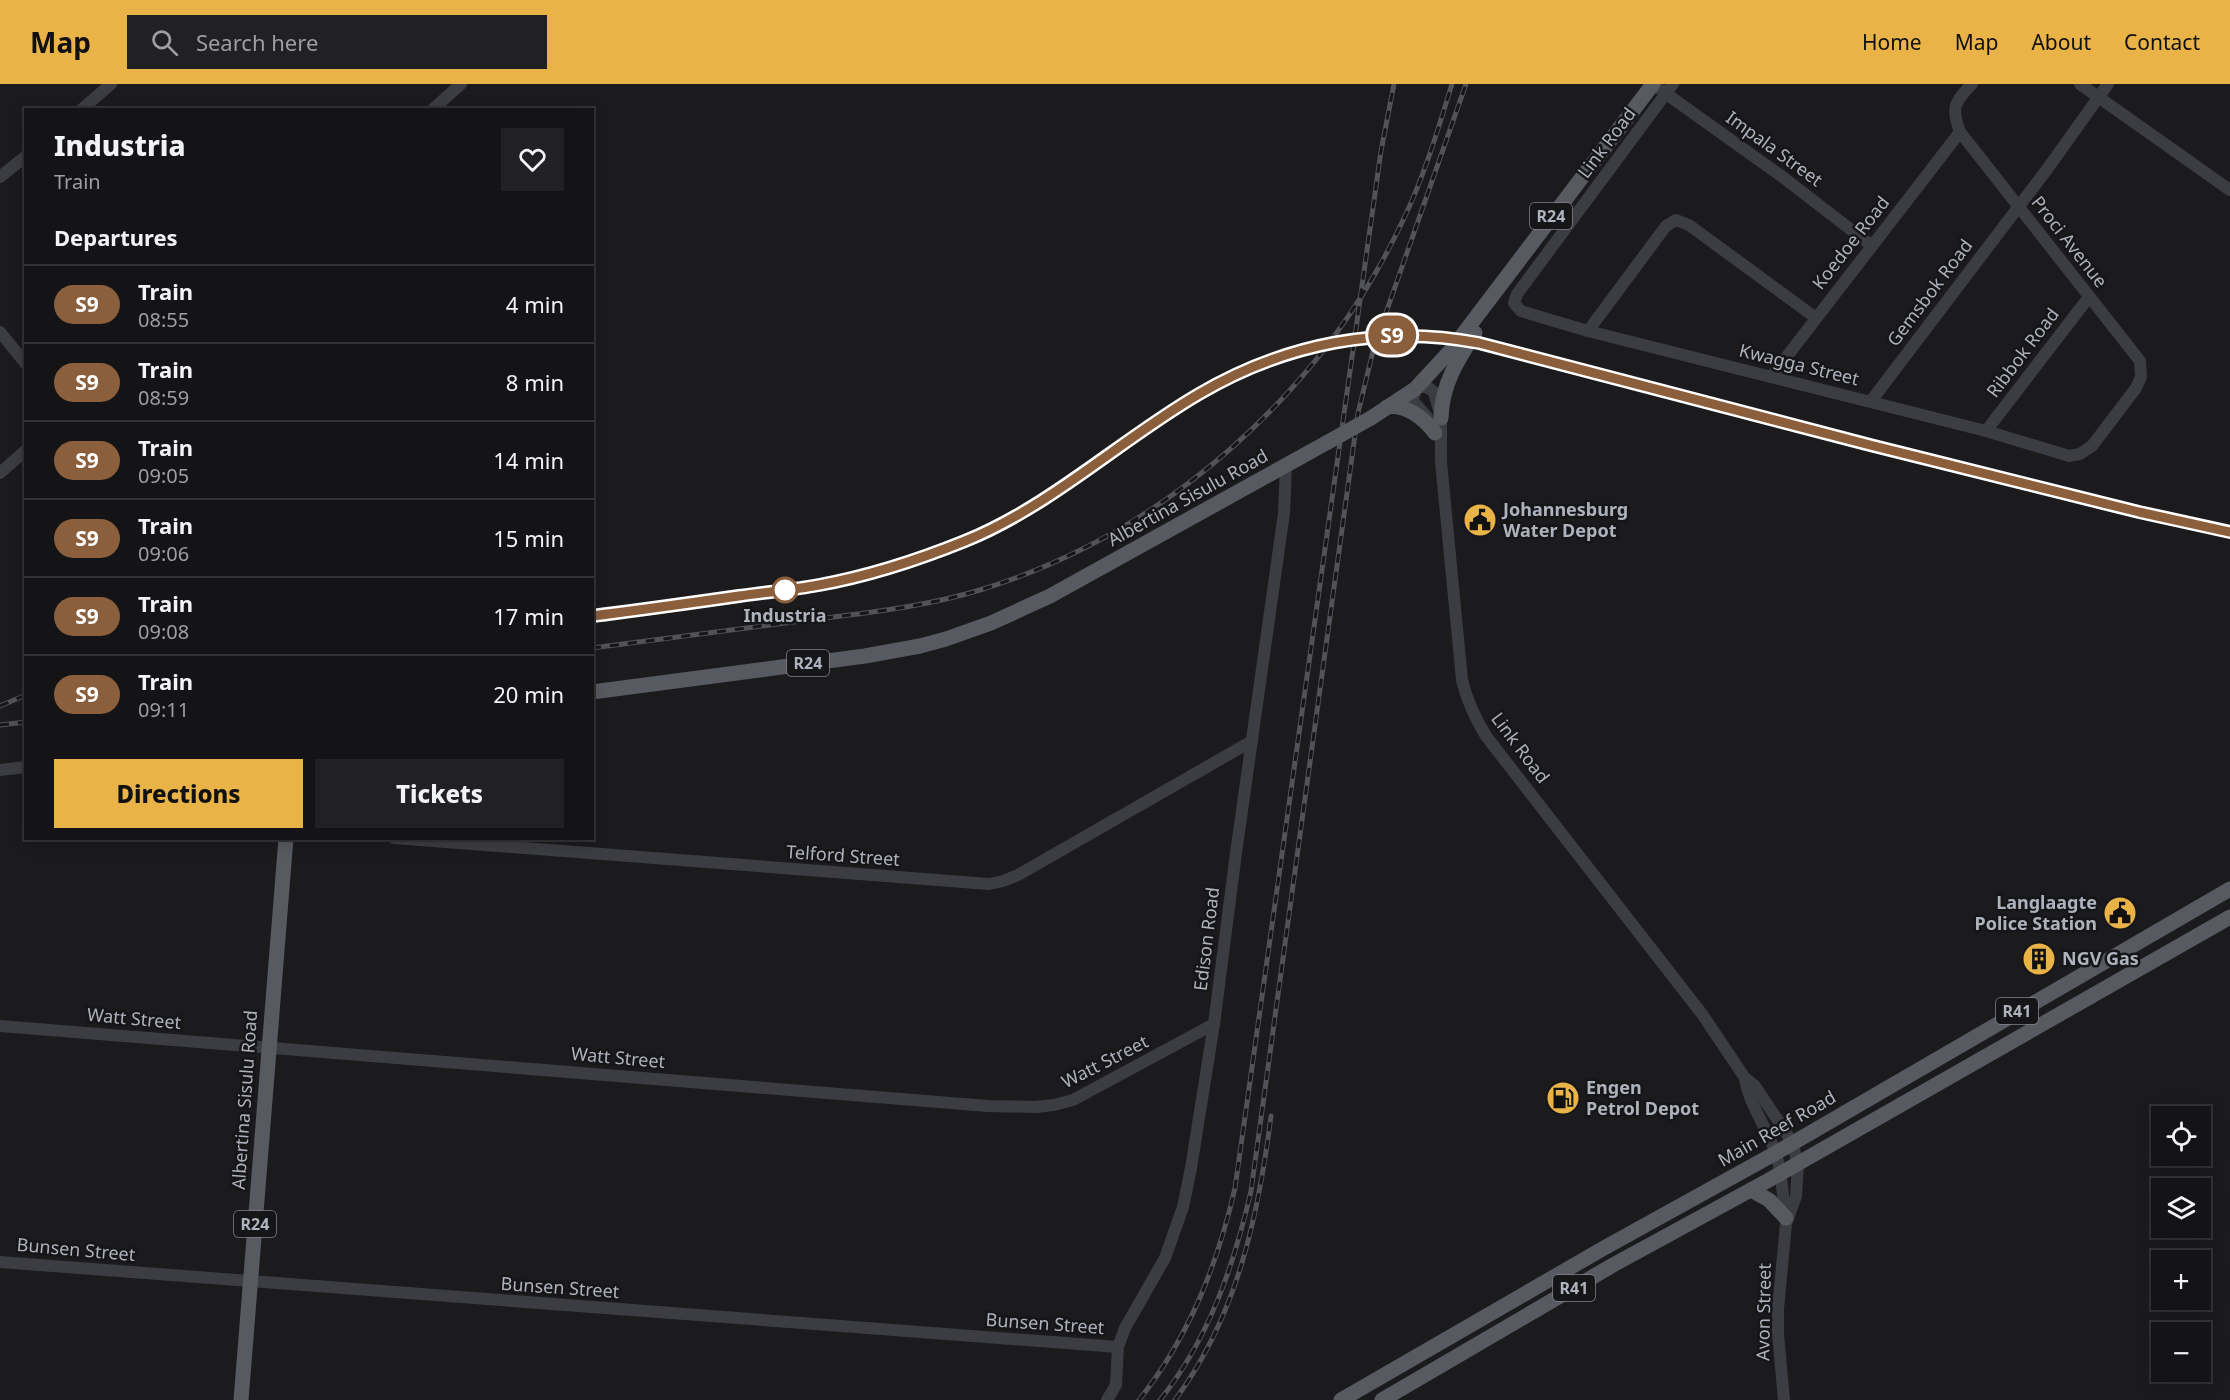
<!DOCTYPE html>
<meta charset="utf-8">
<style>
body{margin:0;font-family:"Noto Sans",sans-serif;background:#212123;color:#f1f3f6;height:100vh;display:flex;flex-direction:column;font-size:22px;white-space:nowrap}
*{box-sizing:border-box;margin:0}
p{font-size:20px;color:#9d9ea1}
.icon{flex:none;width:33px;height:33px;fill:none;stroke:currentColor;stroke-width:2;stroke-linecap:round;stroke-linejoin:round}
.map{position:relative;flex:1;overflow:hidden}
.panel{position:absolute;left:24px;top:24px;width:570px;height:732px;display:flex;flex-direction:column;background:#141416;border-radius:0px;box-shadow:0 3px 15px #0003,0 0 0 2px #333335}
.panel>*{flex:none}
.badge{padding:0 12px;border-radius:20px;font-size:21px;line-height:39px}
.controls{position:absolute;left:2151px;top:1022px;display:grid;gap:12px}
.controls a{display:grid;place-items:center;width:60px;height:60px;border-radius:0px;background:#141416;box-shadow:0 3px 15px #0003,0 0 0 2px #333335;font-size:30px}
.map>.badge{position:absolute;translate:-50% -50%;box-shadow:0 0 0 3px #fff}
h2{padding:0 30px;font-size:22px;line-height:54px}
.round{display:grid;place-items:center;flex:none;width:63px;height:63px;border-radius:0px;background:#212123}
.headline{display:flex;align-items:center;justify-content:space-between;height:102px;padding:0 30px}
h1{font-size:28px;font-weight:800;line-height:45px}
.action{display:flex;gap:12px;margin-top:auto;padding:12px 30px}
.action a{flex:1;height:69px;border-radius:0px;background:#e9b347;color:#111;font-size:24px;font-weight:800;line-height:69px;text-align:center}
.action a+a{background:#212123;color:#f1f3f6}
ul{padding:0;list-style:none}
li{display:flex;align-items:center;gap:18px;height:78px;padding:0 30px;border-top:2px solid #333335}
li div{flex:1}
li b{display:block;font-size:22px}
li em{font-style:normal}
li .badge{min-width:66px;font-weight:700;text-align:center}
header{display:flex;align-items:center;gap:36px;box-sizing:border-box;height:84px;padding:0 30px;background:#e9b347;color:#111}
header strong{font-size:28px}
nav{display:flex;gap:33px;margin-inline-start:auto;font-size:21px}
.search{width:420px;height:54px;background:#212123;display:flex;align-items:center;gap:15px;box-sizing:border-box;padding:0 21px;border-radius:0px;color:#9d9ea1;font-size:22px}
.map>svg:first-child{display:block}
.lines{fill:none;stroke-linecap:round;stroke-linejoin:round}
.minor{stroke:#3c3d42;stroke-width:12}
.major{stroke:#585a61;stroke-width:15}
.rail-casing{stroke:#515359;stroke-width:5}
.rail{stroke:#161618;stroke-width:3;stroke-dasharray:9;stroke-linecap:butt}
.major-bridge{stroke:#585a61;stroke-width:15}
.line-casing{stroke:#fff;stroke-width:14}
.line{stroke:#8b5e3c;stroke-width:9}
.stop-dot{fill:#fff;stroke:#8b5e3c;stroke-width:3}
.labels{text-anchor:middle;stroke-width:5;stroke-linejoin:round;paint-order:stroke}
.shield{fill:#161618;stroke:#80838b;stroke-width:1.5}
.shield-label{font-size:16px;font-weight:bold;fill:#aeb2bc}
.street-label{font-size:18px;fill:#aeb2bc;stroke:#161618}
.poi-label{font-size:18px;font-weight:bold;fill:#aeb2bc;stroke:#161618;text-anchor:start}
.stop-label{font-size:18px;font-weight:bold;fill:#aeb2bc;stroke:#161618}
</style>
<header>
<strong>Map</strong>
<div class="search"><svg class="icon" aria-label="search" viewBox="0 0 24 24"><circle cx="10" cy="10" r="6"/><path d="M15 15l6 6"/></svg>Search here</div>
<nav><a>Home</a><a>Map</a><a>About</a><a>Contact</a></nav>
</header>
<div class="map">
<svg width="2230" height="1316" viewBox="0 0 2230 1316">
<rect width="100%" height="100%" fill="#1b1b1d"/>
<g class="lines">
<g class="minor">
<path d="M 1673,0 L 1517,210 L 1514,219 L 1521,227 L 1588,247 L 1986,347 L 2069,372 L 2080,370 L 2092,362 L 2136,304 L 2141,293 L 2140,277 L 1960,48 C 1951,24 1954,18 1972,0"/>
<path d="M 2080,0 L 2230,106"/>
<path d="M 1661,6 L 1784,94 L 1872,162"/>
<path d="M 81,26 L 111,0"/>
<path d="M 432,26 L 461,0"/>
<path d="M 0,93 L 26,72"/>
<path d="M 1588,247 L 1666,142 L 1676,136 L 1689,141 L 1816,234"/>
<path d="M 0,248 L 26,280"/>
<path d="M 1771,293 L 1960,48"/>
<path d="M 1418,303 L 1427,303 L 1434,308 L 1441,334 L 1441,378 L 1462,596 C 1467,617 1475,634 1486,652 L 1702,930 L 1745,994 L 1755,1002 L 1785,1047 L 1792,1059 L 1798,1080 L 1796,1112 L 1786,1140 L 1778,1225 L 1778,1250 L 1784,1316"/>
<path d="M 1415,305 L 1413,317 L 1428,334"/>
<path d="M 1871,317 L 2048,84 L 2108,0"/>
<path d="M 1986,347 L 2089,213"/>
<path d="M 0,389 L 26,366"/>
<path d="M 0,686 L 26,683"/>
<path d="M 394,754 L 989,800 L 1003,797 L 1018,791 L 1252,657"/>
<path d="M 0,942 L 988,1022 L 1036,1023 L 1054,1021 L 1073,1016 L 1214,940"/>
<path d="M 1745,994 C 1749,1020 1766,1043 1775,1067 C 1783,1089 1782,1113 1786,1136"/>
<path d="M 0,1178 L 1118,1263"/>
<path d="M 1107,1316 L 1116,1301 L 1118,1263 L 1125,1244 L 1165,1174 L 1183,1123 L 1191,1084 L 1214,940 L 1236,769 L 1284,429 L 1286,382"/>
</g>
<g class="major">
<path d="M 1387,323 C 1406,320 1424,334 1435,349"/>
<path d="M 1371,334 L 1415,305 L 1451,266 L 1653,0"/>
<path d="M 1441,334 C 1442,300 1457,277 1475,249"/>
<path d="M 592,608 L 865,572 L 920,562 L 946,555 L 991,539 L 1050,512 L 1328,358"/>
<path d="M 1751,1106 L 1769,1116 L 1786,1134"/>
<path d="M 241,1316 L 286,754"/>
<path d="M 1341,1316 L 1604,1164 L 1781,1066 L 2230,805"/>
<path d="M 1382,1316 L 1613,1181 L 1769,1096 L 2230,833"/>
</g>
<g class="rail-casing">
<g id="rail">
<path d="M 1336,257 L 1398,251 L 1448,253"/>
<path d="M 1479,259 L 1870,361 L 2139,428 L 2230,448"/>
<path d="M 592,532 C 730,513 876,506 1001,439 C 1071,402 1131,351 1198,310 C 1233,289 1271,274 1310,262"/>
<path d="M 592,564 C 665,555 737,545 809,536 C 866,529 924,523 980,506 C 1166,449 1324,308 1405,132 C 1425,90 1438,45 1452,0"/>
<path d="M 0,622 L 26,611"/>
<path d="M 0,641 L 26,638"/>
<path d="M 1139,1316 C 1189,1253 1217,1182 1235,1104 L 1381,67 L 1394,0"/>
<path d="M 1160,1316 C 1209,1255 1234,1181 1251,1107 L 1358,329 L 1374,263 L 1466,0"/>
<path d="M 1175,1316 C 1237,1232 1258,1134 1271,1032"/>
</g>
</g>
<use href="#rail" class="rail"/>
<path class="major-bridge" d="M 1328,358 L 1371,334"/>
</g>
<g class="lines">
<g class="line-casing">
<path id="line" d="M 592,532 C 641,526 690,519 739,512 C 766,508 793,506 819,501 C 869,492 918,476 965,457 C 1051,422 1120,356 1199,310 C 1284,260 1382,240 1479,259 L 1870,361 L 2139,428 L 2230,448"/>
</g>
<use href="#line" class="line"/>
</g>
<defs>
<g id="civic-disc" transform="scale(1.725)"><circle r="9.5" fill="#e9b347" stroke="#161618"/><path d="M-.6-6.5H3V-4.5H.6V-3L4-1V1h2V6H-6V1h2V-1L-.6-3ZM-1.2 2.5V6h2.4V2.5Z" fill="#111"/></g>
<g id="building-disc" transform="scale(1.725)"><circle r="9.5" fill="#e9b347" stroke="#161618"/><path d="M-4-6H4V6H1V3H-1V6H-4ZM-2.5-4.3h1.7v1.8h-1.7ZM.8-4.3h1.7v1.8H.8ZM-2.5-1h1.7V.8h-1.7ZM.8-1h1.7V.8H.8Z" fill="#111"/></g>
<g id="fuel-disc" transform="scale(1.725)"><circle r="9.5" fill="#e9b347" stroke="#161618"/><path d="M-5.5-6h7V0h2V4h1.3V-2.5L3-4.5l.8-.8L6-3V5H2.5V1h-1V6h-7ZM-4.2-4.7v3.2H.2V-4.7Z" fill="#111"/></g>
</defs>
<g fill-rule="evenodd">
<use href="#civic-disc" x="1480" y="436"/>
<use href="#civic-disc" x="2120" y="829"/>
<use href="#building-disc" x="2039" y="875"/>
<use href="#fuel-disc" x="1563" y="1014"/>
</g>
<circle class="stop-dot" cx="785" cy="506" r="12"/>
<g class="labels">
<g class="shield">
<rect x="1530" y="119" width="42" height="26" rx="4.5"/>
<rect x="787" y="566" width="42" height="26" rx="4.5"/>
<rect x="1996" y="914" width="42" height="26" rx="4.5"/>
<rect x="234" y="1127" width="42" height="26" rx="4.5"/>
<rect x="1553" y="1191" width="42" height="26" rx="4.5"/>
</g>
<g class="shield-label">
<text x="1551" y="138">R24</text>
<text x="808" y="585">R24</text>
<text x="2017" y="933">R41</text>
<text x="255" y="1146">R24</text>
<text x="1574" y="1210">R41</text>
</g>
<g class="street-label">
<text transform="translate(1607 59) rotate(-53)" y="6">Link Road</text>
<text transform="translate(1774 65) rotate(36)" y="6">Impala Street</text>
<text transform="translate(2069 158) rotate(52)" y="6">Proci Avenue</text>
<text transform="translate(1851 159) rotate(-52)" y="6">Koedoe Road</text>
<text transform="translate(1930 209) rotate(-53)" y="6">Gemsbok Road</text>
<text transform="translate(2023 269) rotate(-53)" y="6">Ribbok Road</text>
<text transform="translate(1799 281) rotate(14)" y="6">Kwagga Street</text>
<text transform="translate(1188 414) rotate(-29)" y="6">Albertina Sisulu Road</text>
<text transform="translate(1520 664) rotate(53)" y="6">Link Road</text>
<text transform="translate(843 772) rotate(4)" y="6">Telford Street</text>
<text transform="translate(1207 855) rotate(-83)" y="6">Edison Road</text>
<text transform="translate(134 935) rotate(5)" y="6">Watt Street</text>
<text transform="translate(618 974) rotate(5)" y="6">Watt Street</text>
<text transform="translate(1105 978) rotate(-27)" y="6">Watt Street</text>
<text transform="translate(245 1016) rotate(-86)" y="6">Albertina Sisulu Road</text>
<text transform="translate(1777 1045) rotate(-30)" y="6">Main Reef Road</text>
<text transform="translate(76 1166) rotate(5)" y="6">Bunsen Street</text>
<text transform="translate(560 1204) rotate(4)" y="6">Bunsen Street</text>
<text transform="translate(1764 1228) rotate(-89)" y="6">Avon Street</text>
<text transform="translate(1045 1240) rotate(4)" y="6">Bunsen Street</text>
</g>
<g class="poi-label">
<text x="1503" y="432">Johannesburg<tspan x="1503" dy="21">Water Depot</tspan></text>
<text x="2097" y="825" text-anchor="end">Langlaagte<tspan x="2097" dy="21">Police Station</tspan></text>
<text x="2062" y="881">NGV Gas</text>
<text x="1586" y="1010">Engen<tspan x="1586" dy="21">Petrol Depot</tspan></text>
</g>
<g class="stop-label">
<text x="785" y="538">Industria</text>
</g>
</g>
</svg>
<div class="controls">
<a><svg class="icon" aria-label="locate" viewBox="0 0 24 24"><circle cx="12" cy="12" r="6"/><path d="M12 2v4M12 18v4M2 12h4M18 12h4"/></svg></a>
<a><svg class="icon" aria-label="layers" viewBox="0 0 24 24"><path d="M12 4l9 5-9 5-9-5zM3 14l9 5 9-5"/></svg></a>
<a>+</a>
<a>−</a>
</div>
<b class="badge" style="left:1392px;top:251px;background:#8b5e3c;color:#fff">S9</b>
<section class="panel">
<div class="headline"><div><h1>Industria</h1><p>Train</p></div><a class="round"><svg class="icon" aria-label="heart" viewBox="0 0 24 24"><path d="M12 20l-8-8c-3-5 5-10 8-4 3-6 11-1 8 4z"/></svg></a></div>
<h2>Departures</h2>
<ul>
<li><span class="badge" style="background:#8b5e3c;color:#fff">S9</span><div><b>Train</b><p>08:55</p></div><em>4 min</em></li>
<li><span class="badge" style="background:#8b5e3c;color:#fff">S9</span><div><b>Train</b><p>08:59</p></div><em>8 min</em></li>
<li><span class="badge" style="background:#8b5e3c;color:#fff">S9</span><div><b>Train</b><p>09:05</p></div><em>14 min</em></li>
<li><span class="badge" style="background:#8b5e3c;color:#fff">S9</span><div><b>Train</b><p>09:06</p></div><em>15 min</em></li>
<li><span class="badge" style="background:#8b5e3c;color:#fff">S9</span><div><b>Train</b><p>09:08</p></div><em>17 min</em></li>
<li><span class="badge" style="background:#8b5e3c;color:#fff">S9</span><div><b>Train</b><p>09:11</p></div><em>20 min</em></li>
</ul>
<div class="action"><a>Directions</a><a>Tickets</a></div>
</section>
</div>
